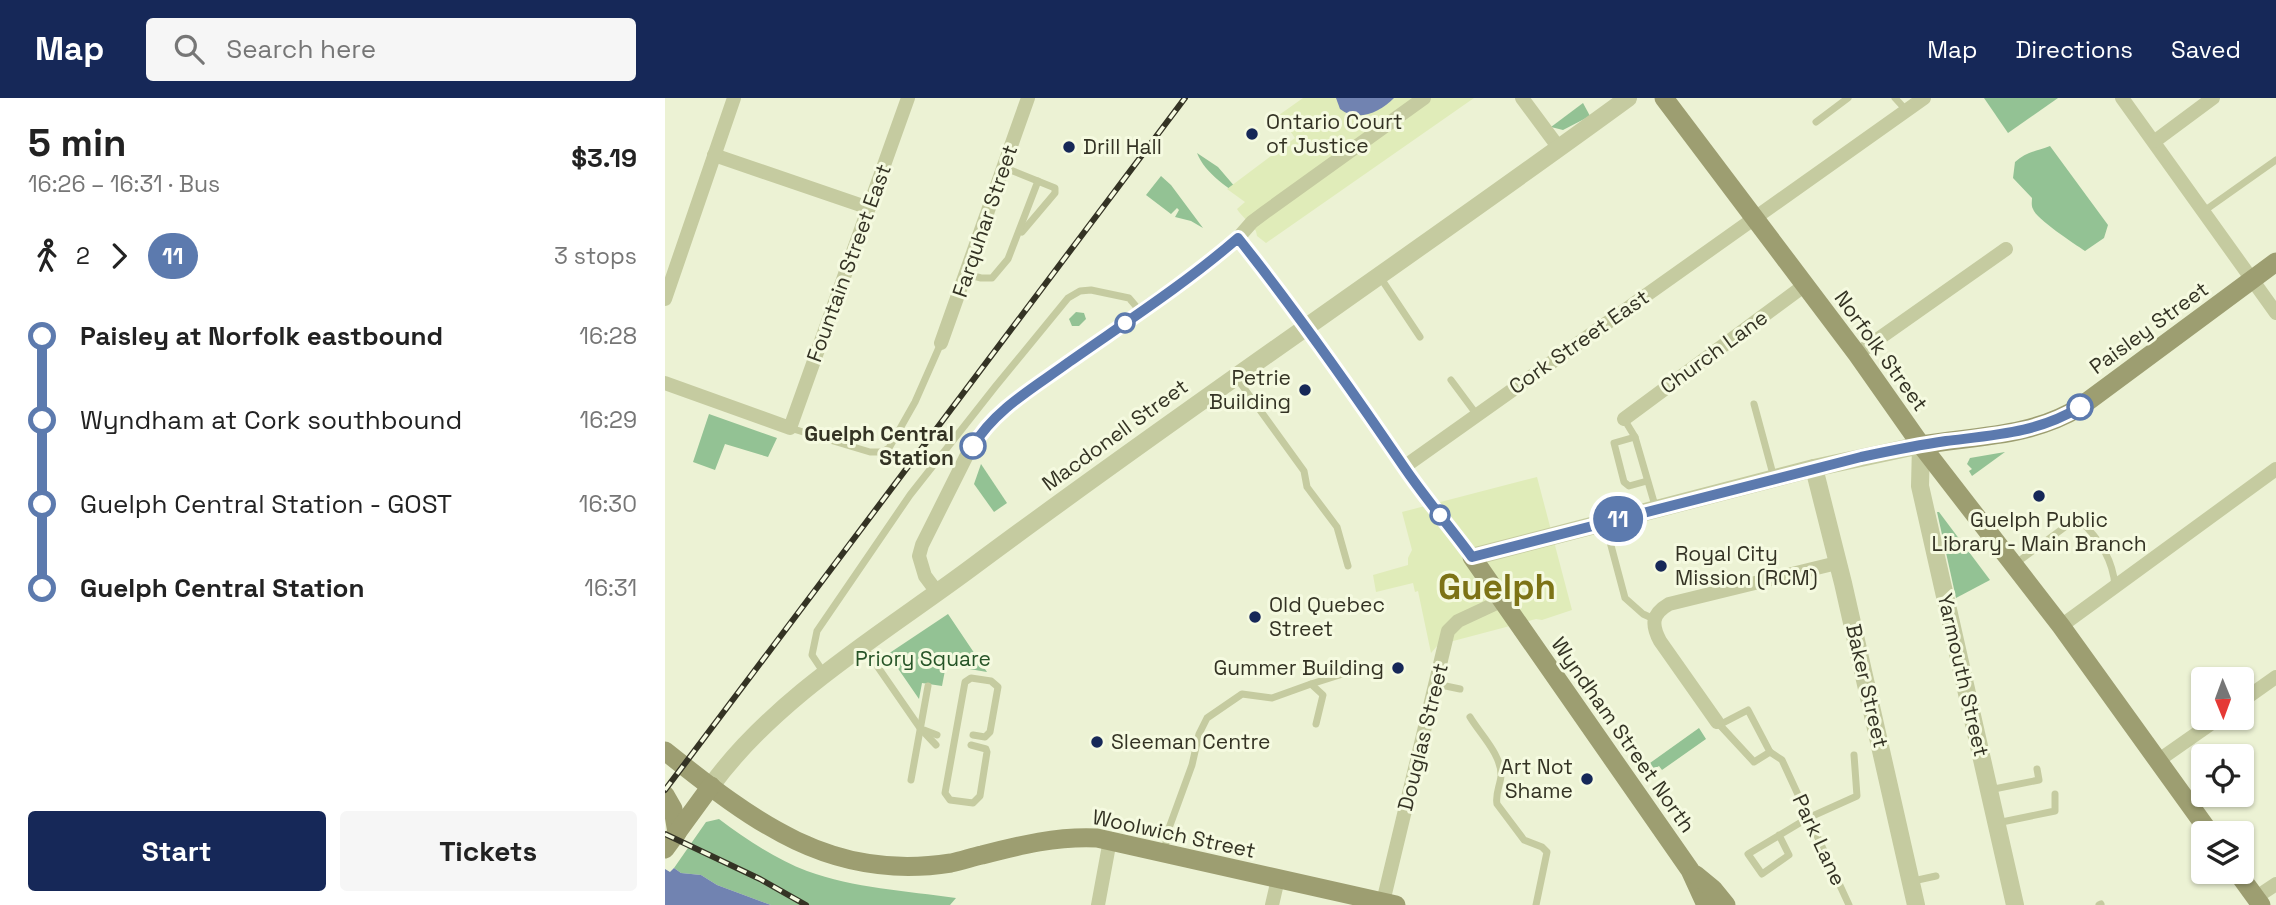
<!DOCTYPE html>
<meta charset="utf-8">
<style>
body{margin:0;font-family:"Space Grotesk",sans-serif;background:#f6f6f6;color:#222;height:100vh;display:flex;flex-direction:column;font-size:26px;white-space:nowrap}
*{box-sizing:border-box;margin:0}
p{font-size:23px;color:#767676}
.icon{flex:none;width:38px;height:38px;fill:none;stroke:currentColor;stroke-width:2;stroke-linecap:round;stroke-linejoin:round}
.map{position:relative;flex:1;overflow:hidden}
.panel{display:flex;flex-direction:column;background:#fff;width:665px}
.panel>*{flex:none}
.badge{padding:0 14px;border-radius:23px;font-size:24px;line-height:46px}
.needle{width:46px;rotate:179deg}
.controls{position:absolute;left:1526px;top:569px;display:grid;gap:14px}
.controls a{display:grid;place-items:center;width:63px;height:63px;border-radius:7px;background:#fff;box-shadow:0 2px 5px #0004;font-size:35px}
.map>.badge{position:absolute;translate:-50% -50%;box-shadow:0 0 0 4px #fff}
.legs{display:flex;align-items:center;gap:10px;height:77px;padding:0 28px;font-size:23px}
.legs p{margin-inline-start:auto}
.overview{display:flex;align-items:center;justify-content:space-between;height:119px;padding:0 28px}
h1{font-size:38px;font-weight:800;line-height:52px}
.primary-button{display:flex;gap:14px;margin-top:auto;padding:14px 28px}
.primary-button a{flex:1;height:80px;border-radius:7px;background:#162858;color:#fff;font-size:28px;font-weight:800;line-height:80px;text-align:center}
.primary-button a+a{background:#f6f6f6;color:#222}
ul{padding:0 28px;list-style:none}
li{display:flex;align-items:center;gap:24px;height:84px;font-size:26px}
li i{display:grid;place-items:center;width:10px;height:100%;margin:0 9px;background:currentColor}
li i::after{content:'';width:18px;height:18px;margin:-9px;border:5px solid;border-radius:50%;background:#fff}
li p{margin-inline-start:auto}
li:first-child i{background:linear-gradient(#0000 50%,currentColor 0)}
li:last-child i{background:linear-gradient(currentColor 50%,#0000 0)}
header{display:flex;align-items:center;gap:42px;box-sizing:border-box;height:98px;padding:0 35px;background:#162858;color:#fff}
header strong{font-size:33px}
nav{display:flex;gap:38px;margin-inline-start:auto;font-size:24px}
.search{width:490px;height:63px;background:#f6f6f6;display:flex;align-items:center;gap:18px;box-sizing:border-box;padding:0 24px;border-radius:7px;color:#767676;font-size:26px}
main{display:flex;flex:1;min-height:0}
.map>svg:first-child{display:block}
.green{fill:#93c294}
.plaza{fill:#e0ecb9}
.water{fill:#7183b1}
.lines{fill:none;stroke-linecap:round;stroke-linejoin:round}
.service{stroke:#c5cba0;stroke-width:7}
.minor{stroke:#c5cba0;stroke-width:14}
.tertiary{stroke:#c5cba0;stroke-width:18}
.secondary{stroke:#9d9e71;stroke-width:19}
.rail-casing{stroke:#343324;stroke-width:6}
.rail{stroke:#f5fae0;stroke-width:3.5;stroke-dasharray:10;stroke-linecap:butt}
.line-1-casing{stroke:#fff;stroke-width:16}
.line-1{stroke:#5c7aae;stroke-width:10}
.poi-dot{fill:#162858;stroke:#f5fae0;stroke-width:2.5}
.stop-1-dot{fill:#fff;stroke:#5c7aae;stroke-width:3.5}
.labels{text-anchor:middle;stroke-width:6;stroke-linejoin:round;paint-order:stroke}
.poi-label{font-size:21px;fill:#343324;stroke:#f5fae0;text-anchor:start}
.street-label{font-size:21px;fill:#343324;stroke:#f5fae0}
.stop-label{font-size:21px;font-weight:bold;fill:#343324;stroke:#f5fae0;text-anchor:end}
.park-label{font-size:21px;fill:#265427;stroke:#f5fae0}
.town-label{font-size:35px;font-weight:bold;fill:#7d7316;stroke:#f5fae0}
</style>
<header>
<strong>Map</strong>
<div class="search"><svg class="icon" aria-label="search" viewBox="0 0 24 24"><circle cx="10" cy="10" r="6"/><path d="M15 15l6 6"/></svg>Search here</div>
<nav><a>Map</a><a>Directions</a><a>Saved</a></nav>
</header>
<main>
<section class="panel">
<div class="overview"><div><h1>5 min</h1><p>16:26 – 16:31 · Bus</p></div><b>$3.19</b></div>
<div class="legs"><svg class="icon" aria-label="walk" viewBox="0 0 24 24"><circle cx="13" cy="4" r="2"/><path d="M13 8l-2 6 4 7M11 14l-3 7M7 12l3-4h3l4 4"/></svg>2<svg class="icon" aria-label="forward" viewBox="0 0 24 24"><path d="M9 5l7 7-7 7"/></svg><b class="badge" style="background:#5c7aae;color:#fff">11</b><p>3 stops</p></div>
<ul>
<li><i style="color:#5c7aae"></i><b>Paisley at Norfolk eastbound</b><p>16:28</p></li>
<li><i style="color:#5c7aae"></i><span>Wyndham at Cork southbound</span><p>16:29</p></li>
<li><i style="color:#5c7aae"></i><span>Guelph Central Station - GOST</span><p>16:30</p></li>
<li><i style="color:#5c7aae"></i><b>Guelph Central Station</b><p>16:31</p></li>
</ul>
<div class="primary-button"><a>Start</a><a>Tickets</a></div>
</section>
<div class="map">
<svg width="1611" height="807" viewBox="0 0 1611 807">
<rect width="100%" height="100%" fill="#ecf2d4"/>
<g class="green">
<path d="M 1319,0 L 1393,0 L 1343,35 Z"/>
<path d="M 918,5 L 925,18 L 898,32 L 886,29 Z"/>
<path d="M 1385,48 L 1443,127 L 1439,140 L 1420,153 C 1410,146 1371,121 1368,111 C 1366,107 1367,103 1367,100 L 1348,80 L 1350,64 C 1361,54 1372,53 1385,48 Z"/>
<path d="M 532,55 L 553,69 L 583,104 C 565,91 540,76 532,55 Z"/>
<path d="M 496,78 L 506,87 L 538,130 L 526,123 L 510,119 L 514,112 L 512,110 L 506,116 L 481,97 Z"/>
<path d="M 411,214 L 419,215 L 421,221 L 414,228 L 407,228 L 404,221 Z"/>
<path d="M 44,316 L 112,340 L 103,359 L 60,346 L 50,372 L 28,364 Z"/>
<path d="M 1340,354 L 1307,378 L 1304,373 L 1307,371 L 1302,366 L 1305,360 Z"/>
<path d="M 316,366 L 342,405 L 329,414 L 309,386 Z"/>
<path d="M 1272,414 L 1274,414 L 1325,482 L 1291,500 Z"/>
<path d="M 283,516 L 322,574 L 281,567 L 277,588 L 257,585 L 254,601 L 223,556 Z"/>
<path d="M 1034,630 L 1041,641 L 997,672 L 994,668 L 989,671 L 985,665 Z"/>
<path d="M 54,721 C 79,740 112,762 142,773 C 189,790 241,793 291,800 L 285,807 L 106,807 L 52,787 L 36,777 L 16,775 L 9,770 L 41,724 Z"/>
</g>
<g class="plaza">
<path d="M 638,0 L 809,0 L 601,145 L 592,138 L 591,133 L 574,114 L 572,111 L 580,104 L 562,91 L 630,40 L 614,17 Z"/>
<path d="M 872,379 L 907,512 L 877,522 L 871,521 L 773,547 L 766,555 L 753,493 L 750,494 L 748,485 L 711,494 L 708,477 L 743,467 L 743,460 L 747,452 L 737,414 Z"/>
</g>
<g class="water">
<path d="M 671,0 L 729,0 C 715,14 693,25 675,11 Z"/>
<path d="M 9,770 L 16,775 L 36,777 L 52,787 L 106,807 L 0,807 L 0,771 L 5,774 Z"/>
</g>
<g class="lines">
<g class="service">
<path d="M 1230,0 L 1241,12"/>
<path d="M 1151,24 L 1183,0"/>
<path d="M 338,69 L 390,90 L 390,95 L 357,134"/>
<path d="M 1539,113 L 1611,62"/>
<path d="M 301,176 L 316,180 L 327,180 L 343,161 L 373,83"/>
<path d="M 715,179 L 755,239"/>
<path d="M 571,279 L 639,373 L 642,389 L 672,429 L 683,468"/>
<path d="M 786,282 L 812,317"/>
<path d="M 1089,306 L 1109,380"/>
<path d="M 959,321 L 970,339 L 991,411"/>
<path d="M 125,330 L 205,354 L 217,354 L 224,350 L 250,304 L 276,245"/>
<path d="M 970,339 L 949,345 L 959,384 L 964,388 L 982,383"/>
<path d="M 940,425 L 960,500 L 978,516 L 989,521"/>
<path d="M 1350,466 L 1408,423 L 1414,422 C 1433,439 1448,462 1450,488"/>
<path d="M 199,549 L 255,630 L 271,647"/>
<path d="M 159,575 L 147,557 L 152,533 L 245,397 L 330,289 L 403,200 L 415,193 L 426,192 L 464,200 L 475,213"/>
<path d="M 646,586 L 684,574"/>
<path d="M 771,586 L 795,591"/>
<path d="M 805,619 C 815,636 837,657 836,678 C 835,688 830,696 832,706 L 859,742 L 877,749 L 882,754 L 871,807"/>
<path d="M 1052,624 L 1089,664 L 1105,654 L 1083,612 L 1056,626"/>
<path d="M 259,632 L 272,637"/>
<path d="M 306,647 L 321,651 L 322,654 L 315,698 L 308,705 L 285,702 L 280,695 L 300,584 L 306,580 L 326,583 L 333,589 L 325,634 L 320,639 L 308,637"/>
<path d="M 1105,654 L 1117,662 L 1184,807"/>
<path d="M 246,682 L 263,588"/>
<path d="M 1324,692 L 1374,682 L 1372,671"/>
<path d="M 1332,725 L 1390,713 L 1390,696"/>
<path d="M 1114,737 L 1124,757 L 1097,776 L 1083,756 L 1143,720 L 1192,698 L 1189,657"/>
<path d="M 499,754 L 504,730 L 527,667 L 534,636 L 542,620 L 577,596 L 607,600 L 646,586 L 658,597 L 651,626"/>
<path d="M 1248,783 L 1271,778"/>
<path d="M 1434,807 L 1436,806"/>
</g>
<g class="minor">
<path d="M 857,0 L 894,50"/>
<path d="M 1457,0 L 1611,215"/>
<path d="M 1490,43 L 1548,0"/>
<path d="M 49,57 L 204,110"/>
<path d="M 573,140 L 587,124 L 599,115 L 759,0"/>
<path d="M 0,201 L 69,0"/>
<path d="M 276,245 L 363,0"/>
<path d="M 1192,256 L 1341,151"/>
<path d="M 0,285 L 125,330 L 243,0"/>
<path d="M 959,321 L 1140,187"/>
<path d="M 739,369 L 1259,0"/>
<path d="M 272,494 L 260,478 L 254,458 L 257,447 L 303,355 L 315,336 L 329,321 L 344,307 L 496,199"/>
<path d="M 1396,528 L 1611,371"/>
<path d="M 1577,603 L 1611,579"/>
<path d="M 1052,624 L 995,543 C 986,526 987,516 1004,506 L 1172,465"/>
<path d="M 1494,662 L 1554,620"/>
<path d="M 1590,800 L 1611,786"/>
<path d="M 718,804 L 783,533 L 793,523 L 836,503"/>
<path d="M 433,807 L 445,742"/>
<path d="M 607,807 L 613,781"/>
</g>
<g class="tertiary">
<path d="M 1149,370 L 1178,485 L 1251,807"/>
<path d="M 807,459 L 1149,370 L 1256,347 L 1255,388 L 1350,807"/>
<path d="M 46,688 C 111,598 222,533 310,467 C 525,307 747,158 963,0"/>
</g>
<g class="secondary">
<path d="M 999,0 L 1192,256 L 1256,347 L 1396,528 L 1545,735"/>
<path d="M 1256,347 C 1311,338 1366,339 1415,309 L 1611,164"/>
<path d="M 807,459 L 1025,772 L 1041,807"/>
<path d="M 0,653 C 89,724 166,784 286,765 C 297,763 307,759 317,757 C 355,747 393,738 432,740 L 731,807"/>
<path d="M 0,697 L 8,711 L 12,735"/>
<path d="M 0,751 L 46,688"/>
<path d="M 1572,774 L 1596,807"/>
<path d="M 1031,777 L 1048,791 L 1061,807"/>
</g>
<g class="rail-casing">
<g id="rail">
<path d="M 0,692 L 520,0"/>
<path d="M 0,736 L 95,781 L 141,807"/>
</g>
</g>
<use href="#rail" class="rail"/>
</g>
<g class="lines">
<g class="line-1-casing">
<path id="line-1" d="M 308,348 C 330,311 370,289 404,264 C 461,224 520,186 573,140 C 632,214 686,291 739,369 C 760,400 785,429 807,459 L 1196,359 C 1224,353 1253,347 1281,343 C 1329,337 1373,335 1415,309"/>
</g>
<use href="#line-1" class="line-1"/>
</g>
<g class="poi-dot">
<circle cx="587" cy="36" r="7"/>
<circle cx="404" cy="49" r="7"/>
<circle cx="640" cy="292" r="7"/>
<circle cx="1374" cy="398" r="7"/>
<circle cx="996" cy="468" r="7"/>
<circle cx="590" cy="519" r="7"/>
<circle cx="733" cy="570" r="7"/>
<circle cx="432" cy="644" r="7"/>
<circle cx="922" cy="681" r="7"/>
</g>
<g class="stop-1-dot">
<circle cx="460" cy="225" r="9"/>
<circle cx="1415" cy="309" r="12"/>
<circle cx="308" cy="348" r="12"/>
<circle cx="775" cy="417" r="9"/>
</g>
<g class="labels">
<g class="poi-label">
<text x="601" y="31">Ontario Court<tspan x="601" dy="24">of Justice</tspan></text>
<text x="418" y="56">Drill Hall</text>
<text x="626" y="287" text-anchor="end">Petrie<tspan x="626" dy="24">Building</tspan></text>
<text x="1374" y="429" text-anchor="middle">Guelph Public<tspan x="1374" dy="24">Library - Main Branch</tspan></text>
<text x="1010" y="463">Royal City<tspan x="1010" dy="24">Mission (RCM)</tspan></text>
<text x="604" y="514">Old Quebec<tspan x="604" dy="24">Street</tspan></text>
<text x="719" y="577" text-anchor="end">Gummer Building</text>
<text x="446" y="651">Sleeman Centre</text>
<text x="908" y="676" text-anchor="end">Art Not<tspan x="908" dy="24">Shame</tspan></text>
</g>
<g class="street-label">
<text transform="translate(320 123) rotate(-71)" y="7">Farquhar Street</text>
<text transform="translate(184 165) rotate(-70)" y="7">Fountain Street East</text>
<text transform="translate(1484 230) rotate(-36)" y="7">Paisley Street</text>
<text transform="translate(914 244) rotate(-35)" y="7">Cork Street East</text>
<text transform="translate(1216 253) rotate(54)" y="7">Norfolk Street</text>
<text transform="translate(1049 254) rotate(-36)" y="7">Church Lane</text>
<text transform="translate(450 337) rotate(-36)" y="7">Macdonell Street</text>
<text transform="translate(1298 577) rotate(77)" y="7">Yarmouth Street</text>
<text transform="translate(1202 588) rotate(77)" y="7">Baker Street</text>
<text transform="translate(958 637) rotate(55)" y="7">Wyndham Street North</text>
<text transform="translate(758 639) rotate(-76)" y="7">Douglas Street</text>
<text transform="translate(509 736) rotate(12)" y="7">Woolwich Street</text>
<text transform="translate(1154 742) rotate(65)" y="7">Park Lane</text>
</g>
<g class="stop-label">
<text x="289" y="343">Guelph Central<tspan x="289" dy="24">Station</tspan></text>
</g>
<g class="park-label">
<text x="258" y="568">Priory Square</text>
</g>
<g class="town-label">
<text x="832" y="501">Guelph</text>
</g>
</g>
</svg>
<div class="controls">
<a><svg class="needle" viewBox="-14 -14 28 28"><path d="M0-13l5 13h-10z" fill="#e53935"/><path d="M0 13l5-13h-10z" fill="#767676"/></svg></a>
<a><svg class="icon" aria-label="locate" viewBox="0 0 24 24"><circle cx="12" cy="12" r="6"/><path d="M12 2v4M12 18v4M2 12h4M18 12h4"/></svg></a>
<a><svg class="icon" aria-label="layers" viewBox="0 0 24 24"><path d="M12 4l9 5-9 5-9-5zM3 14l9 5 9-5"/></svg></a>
</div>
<b class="badge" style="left:953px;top:421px;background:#5c7aae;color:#fff">11</b>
</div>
</main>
